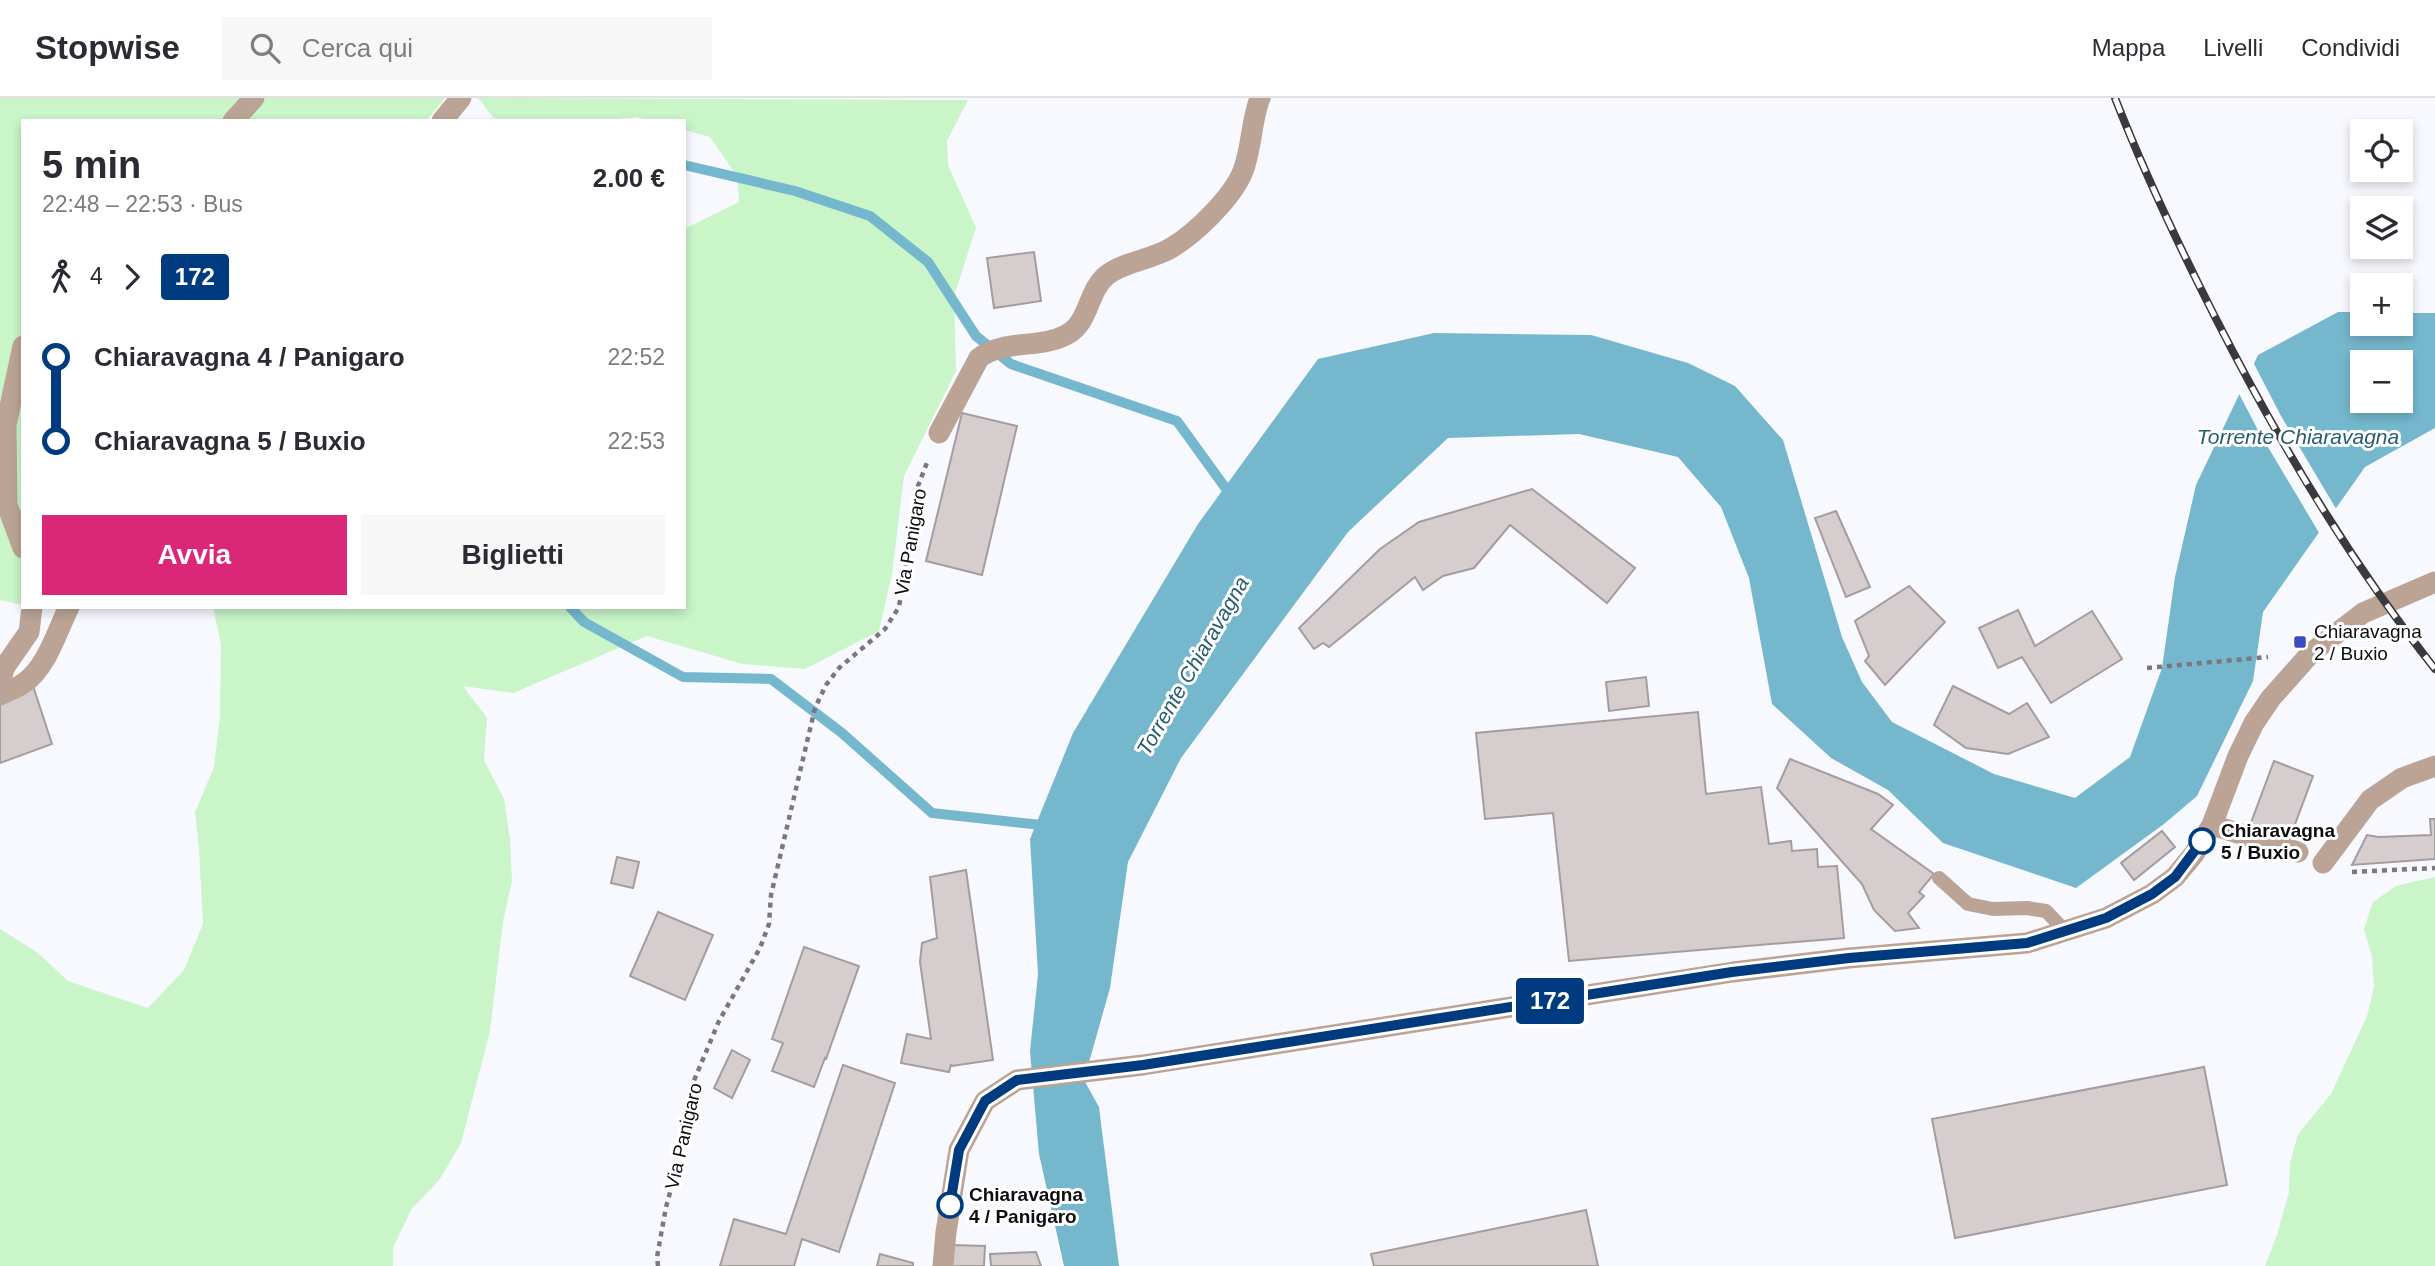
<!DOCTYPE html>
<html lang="it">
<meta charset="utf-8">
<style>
body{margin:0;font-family:Arial,sans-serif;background:#f7f7f7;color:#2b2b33;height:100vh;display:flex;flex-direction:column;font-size:26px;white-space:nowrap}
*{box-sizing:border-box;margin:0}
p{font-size:23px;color:#7c7c81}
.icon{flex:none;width:38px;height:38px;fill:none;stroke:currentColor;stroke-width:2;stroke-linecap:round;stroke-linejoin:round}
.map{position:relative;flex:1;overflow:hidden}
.sheet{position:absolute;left:21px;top:21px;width:665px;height:490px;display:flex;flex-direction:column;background:#fff;border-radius:0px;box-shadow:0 4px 10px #0003}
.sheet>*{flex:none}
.badge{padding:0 14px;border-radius:5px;font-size:24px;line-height:46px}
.buttons{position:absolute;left:2350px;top:21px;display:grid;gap:14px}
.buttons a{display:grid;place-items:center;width:63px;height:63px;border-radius:0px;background:#fff;box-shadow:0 4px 10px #0003;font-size:35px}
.map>.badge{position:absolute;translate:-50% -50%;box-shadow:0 0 0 4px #fff}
.legs{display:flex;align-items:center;gap:10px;height:77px;padding:0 21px;font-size:23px}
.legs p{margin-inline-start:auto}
.head{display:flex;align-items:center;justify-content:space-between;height:119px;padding:0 21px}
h1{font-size:38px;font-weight:600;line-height:52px}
.primary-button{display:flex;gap:14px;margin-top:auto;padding:14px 21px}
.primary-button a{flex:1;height:80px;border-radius:0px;background:#db2777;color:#fff;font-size:28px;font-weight:600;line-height:80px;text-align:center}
.primary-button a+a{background:#f7f7f7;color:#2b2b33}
ul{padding:0 21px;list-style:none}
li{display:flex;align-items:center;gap:24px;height:84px;font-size:26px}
li i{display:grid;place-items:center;width:10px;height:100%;margin:0 9px;background:currentColor}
li i::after{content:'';width:18px;height:18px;margin:-9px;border:5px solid;border-radius:50%;background:#fff}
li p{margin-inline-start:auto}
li:first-child i{background:linear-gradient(#0000 50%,currentColor 0)}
li:last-child i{background:linear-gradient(currentColor 50%,#0000 0)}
header{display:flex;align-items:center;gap:42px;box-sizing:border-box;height:98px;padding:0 35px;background:#fff;border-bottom:2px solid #e1e1e2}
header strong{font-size:33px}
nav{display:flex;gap:38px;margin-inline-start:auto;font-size:24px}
.search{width:490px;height:63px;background:#f7f7f7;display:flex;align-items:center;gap:18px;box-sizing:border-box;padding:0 24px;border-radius:0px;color:#7c7c81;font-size:26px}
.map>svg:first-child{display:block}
.green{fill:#c9f5c9}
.water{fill:#75b8ce;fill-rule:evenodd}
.pier{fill:#f8f8ff}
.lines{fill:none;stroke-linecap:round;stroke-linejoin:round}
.stream{stroke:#75b8ce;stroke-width:10}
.building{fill:#d6cdcf;stroke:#a59c9e;stroke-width:2}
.path{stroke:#78787d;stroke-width:4.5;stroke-dasharray:5 5;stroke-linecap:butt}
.service{stroke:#bba496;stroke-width:14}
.minor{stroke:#bba496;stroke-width:21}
.tertiary{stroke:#bba496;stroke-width:21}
.rail-casing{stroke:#3a3a3d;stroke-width:8}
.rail{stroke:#fff;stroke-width:5;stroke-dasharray:16;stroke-linecap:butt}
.line-1-casing{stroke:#fff;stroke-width:16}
.line-1{stroke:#003b80;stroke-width:10}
.poi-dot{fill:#3b4cbf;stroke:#fff;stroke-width:2.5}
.stop-1-dot{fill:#fff;stroke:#003b80;stroke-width:3.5}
.labels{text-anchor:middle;stroke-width:6;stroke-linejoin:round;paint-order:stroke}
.street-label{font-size:19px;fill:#0d0d10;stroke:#fff}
.poi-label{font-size:19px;fill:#0d0d10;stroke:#fff;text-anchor:start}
.stop-label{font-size:19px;font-weight:bold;fill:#0d0d10;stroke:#fff;text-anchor:start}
.water-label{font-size:21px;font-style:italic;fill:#275d6e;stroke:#fff}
</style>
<header>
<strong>Stopwise</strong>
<div class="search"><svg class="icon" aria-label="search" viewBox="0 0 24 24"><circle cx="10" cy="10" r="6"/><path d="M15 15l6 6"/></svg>Cerca qui</div>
<nav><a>Mappa</a><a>Livelli</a><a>Condividi</a></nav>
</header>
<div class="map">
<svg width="2435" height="1168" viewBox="0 0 2435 1168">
<rect width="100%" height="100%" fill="#f8f8ff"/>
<g class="green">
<path d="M 0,0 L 445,0 L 426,23 L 23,23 L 23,507 L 0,502 Z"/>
<path d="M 478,0 L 968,2 L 947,43 L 948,67 L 976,130 L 954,198 L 956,273 L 904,378 L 892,476 L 879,533 L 805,571 L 743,566 L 647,538 L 513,595 L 463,588 L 487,620 L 484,662 L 504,701 L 510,741 L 512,783 L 503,823 L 490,933 L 461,1045 L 440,1081 L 411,1112 L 393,1150 L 393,1168 L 0,1168 L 0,831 L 38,855 L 68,883 L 148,910 L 184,872 L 203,826 L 199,751 L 195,714 L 214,669 L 220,619 L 221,546 L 213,509 L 684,509 L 684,131 L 739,104 L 737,78 L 710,39 L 684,32 L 684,23 L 650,23 L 637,19 L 597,23 L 501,23 L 493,19 Z"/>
<path d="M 2435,779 L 2435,1168 L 2265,1168 L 2277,1137 L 2289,1094 L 2290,1065 L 2298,1036 L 2331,996 L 2367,918 L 2374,889 L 2372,859 L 2364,831 L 2373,804 L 2396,788 Z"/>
</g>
<path class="water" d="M 2338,214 L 2362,214 L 2362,226 L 2401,226 L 2401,215 L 2435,215 L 2435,330 L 2365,369 L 2263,514 L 2253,583 L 2197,698 L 2164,726 L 2076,790 L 1943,745 L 1888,692 L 1831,660 L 1772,606 L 1749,480 L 1721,409 L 1678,359 L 1579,336 L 1448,340 L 1348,434 L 1181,660 L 1128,764 L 1110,890 L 1084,982 L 1099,1009 L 1119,1168 L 1064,1168 L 1039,1056 L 1030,953 L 1038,876 L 1030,741 L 1073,635 L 1198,426 L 1318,261 L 1434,235 L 1591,237 L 1688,265 L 1735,288 L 1783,342 L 1842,539 L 1862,584 L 1892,624 L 1994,676 L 2075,700 L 2130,659 L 2162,570 L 2175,479 L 2196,387 L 2258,257 ZM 2362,264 L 2401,264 L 2401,303 L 2362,303 Z"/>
<path class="pier" d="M 2252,262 L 2281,318 L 2338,414 L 2321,438 L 2259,334 L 2237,292 Z"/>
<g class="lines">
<g class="stream">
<path d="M 684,67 L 795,93 L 870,118 L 928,164 L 976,238 L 1011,266 L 1177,323 L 1232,399"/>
<path d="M 570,509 L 584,524 L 683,579 L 771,581 L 842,635 L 932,715 L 1050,728"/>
</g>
</g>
<g class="building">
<path d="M 1034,154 L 1041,203 L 994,210 L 987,160 Z"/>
<path d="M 962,315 L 1017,328 L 982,477 L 926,463 Z"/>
<path d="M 1532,391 L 1635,470 L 1607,505 L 1510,427 L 1474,470 L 1443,478 L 1423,492 L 1415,479 L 1329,549 L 1323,545 L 1314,551 L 1299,530 L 1380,451 L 1419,424 Z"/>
<path d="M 1836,413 L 1870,489 L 1846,499 L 1815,420 Z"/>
<path d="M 1909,488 L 1945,524 L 1885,587 L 1865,563 L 1869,558 L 1855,523 Z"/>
<path d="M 2018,512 L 2035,548 L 2092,513 L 2122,561 L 2051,605 L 2022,559 L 1998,570 L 1979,530 Z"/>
<path d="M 1646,579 L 1649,608 L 1609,613 L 1606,584 Z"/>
<path d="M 33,588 L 52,646 L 0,665 L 0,600 Z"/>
<path d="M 1953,588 L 2009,616 L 2027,605 L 2049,639 L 2008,656 L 1966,650 L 1934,627 Z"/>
<path d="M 1698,614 L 1706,696 L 1761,689 L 1769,746 L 1791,743 L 1792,753 L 1817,751 L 1818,769 L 1837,768 L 1844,840 L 1569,863 L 1553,715 L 1485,721 L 1476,635 Z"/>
<path d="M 1790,661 L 1878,696 L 1893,707 L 1871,731 L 1934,776 L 1919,794 L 1924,798 L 1908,815 L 1919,830 L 1895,833 L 1874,812 L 1862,786 L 1777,690 Z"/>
<path d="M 2274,663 L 2313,678 L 2288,745 L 2249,730 Z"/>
<path d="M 2430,721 L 2435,721 L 2435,761 L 2352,767 L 2367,737 L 2379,739 L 2431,737 Z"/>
<path d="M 2162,733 L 2175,749 L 2134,782 L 2121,765 Z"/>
<path d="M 617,759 L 639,764 L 633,790 L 611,785 Z"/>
<path d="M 966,772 L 993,962 L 951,968 L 951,966 L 949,974 L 901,965 L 907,936 L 931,941 L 920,864 L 922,845 L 937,840 L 930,779 Z"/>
<path d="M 658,814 L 713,837 L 685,902 L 630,878 Z"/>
<path d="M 804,849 L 859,868 L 826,961 L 825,960 L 814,989 L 772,973 L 783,945 L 772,941 Z"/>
<path d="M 732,952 L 750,962 L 732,1000 L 714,990 Z"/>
<path d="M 843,967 L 895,985 L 839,1154 L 802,1141 L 794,1168 L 720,1168 L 734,1121 L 786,1136 Z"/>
<path d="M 2204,969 L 2227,1087 L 1955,1140 L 1932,1021 Z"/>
<path d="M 1586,1112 L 1598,1168 L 1374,1168 L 1371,1156 Z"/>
<path d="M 952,1147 L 985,1148 L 984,1168 L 951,1168 Z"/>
<path d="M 1036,1154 L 1041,1168 L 991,1168 L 990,1156 Z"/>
<path d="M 880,1156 L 913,1165 L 913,1168 L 877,1168 Z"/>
</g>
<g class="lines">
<g class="path">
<path d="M 2147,570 L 2268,559"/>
<path d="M 2352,774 L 2435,770"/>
<path d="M 658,1168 L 657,1159 L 666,1109 L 675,1077 L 681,1035 L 690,992 L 719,923 L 760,850 L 769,826 L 771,797 L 815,610 L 826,587 L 839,570 L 885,531 L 899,509 L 918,388 L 928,362"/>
</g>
<path class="service" d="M 1939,780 L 1968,806 L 1993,811 L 2027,810 L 2046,813 L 2066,834"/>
<g class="minor">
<path d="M 233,23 L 254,0"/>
<path d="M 442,23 L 461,0"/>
<path d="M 23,248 L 6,327 L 7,407 L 23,450"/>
<path d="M 939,335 L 979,260 C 1004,241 1039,251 1066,237 C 1090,225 1087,193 1107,177 C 1123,164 1151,162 1171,150 C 1195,136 1233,99 1243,73 C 1252,50 1251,23 1260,0"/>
<path d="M 0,588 L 4,570 L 29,534 L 32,509"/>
<path d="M 0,597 C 8,593 17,590 24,585 C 47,569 57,533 69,509"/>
<path d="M 2212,727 L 2298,754"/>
<path d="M 2323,765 L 2370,702 L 2402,680 L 2435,668"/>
</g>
<path class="tertiary" d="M 943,1168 L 946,1134 L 959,1052 L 985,1003 L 1017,982 L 1143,967 L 1733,874 L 1849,860 L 2027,845 L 2106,820 L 2152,796 L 2175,779 L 2194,756 L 2212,727 L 2238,658 L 2254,625 L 2271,600 L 2311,555 L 2363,515 L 2435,484"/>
<g class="rail-casing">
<path id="rail" d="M 2115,0 C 2144,74 2178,146 2214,217 C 2277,341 2348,461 2435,571"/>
</g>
<use href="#rail" class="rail"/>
</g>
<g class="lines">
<g class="line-1-casing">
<path id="line-1" d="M 950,1107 L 959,1052 L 985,1003 L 1017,982 L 1143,967 L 1732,874 L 1849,860 L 2027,845 L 2106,820 L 2152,796 L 2175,779 L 2202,743"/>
</g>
<use href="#line-1" class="line-1"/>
</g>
<rect class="poi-dot" x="2293" y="537" width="14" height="14" rx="3.5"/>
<g class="stop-1-dot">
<circle cx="2202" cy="743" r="12"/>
<circle cx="950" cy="1107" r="12"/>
</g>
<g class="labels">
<g class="street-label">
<text transform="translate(910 444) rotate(-80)" y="7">Via Panigaro</text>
<text transform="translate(683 1038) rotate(-77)" y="7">Via Panigaro</text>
</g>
<g class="poi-label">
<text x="2314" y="540">Chiaravagna<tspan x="2314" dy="22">2 / Buxio</tspan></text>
</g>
<g class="stop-label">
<text x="2221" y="739">Chiaravagna<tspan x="2221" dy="22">5 / Buxio</tspan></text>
<text x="969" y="1103">Chiaravagna<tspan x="969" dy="22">4 / Panigaro</tspan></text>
</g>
<g class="water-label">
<text x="2298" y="346">Torrente Chiaravagna</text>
<text transform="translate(1193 568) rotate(-60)" y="7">Torrente Chiaravagna</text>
</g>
</g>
</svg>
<div class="buttons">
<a><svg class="icon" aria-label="locate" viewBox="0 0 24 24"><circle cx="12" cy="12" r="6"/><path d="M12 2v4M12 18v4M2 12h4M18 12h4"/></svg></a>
<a><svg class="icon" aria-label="layers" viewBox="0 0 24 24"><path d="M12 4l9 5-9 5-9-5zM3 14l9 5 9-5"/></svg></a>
<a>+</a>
<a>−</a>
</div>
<b class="badge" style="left:1550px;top:903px;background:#003b80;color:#fff">172</b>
<section class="sheet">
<div class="head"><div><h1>5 min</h1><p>22:48 – 22:53 · Bus</p></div><b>2.00 €</b></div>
<div class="legs"><svg class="icon" aria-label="walk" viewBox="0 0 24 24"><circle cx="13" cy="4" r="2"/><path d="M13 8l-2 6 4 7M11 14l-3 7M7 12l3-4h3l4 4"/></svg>4<svg class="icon" aria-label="forward" viewBox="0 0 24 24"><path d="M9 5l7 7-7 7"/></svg><b class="badge" style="background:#003b80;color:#fff">172</b></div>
<ul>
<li><i style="color:#003b80"></i><b>Chiaravagna 4 / Panigaro</b><p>22:52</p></li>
<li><i style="color:#003b80"></i><b>Chiaravagna 5 / Buxio</b><p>22:53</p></li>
</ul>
<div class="primary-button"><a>Avvia</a><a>Biglietti</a></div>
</section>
</div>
